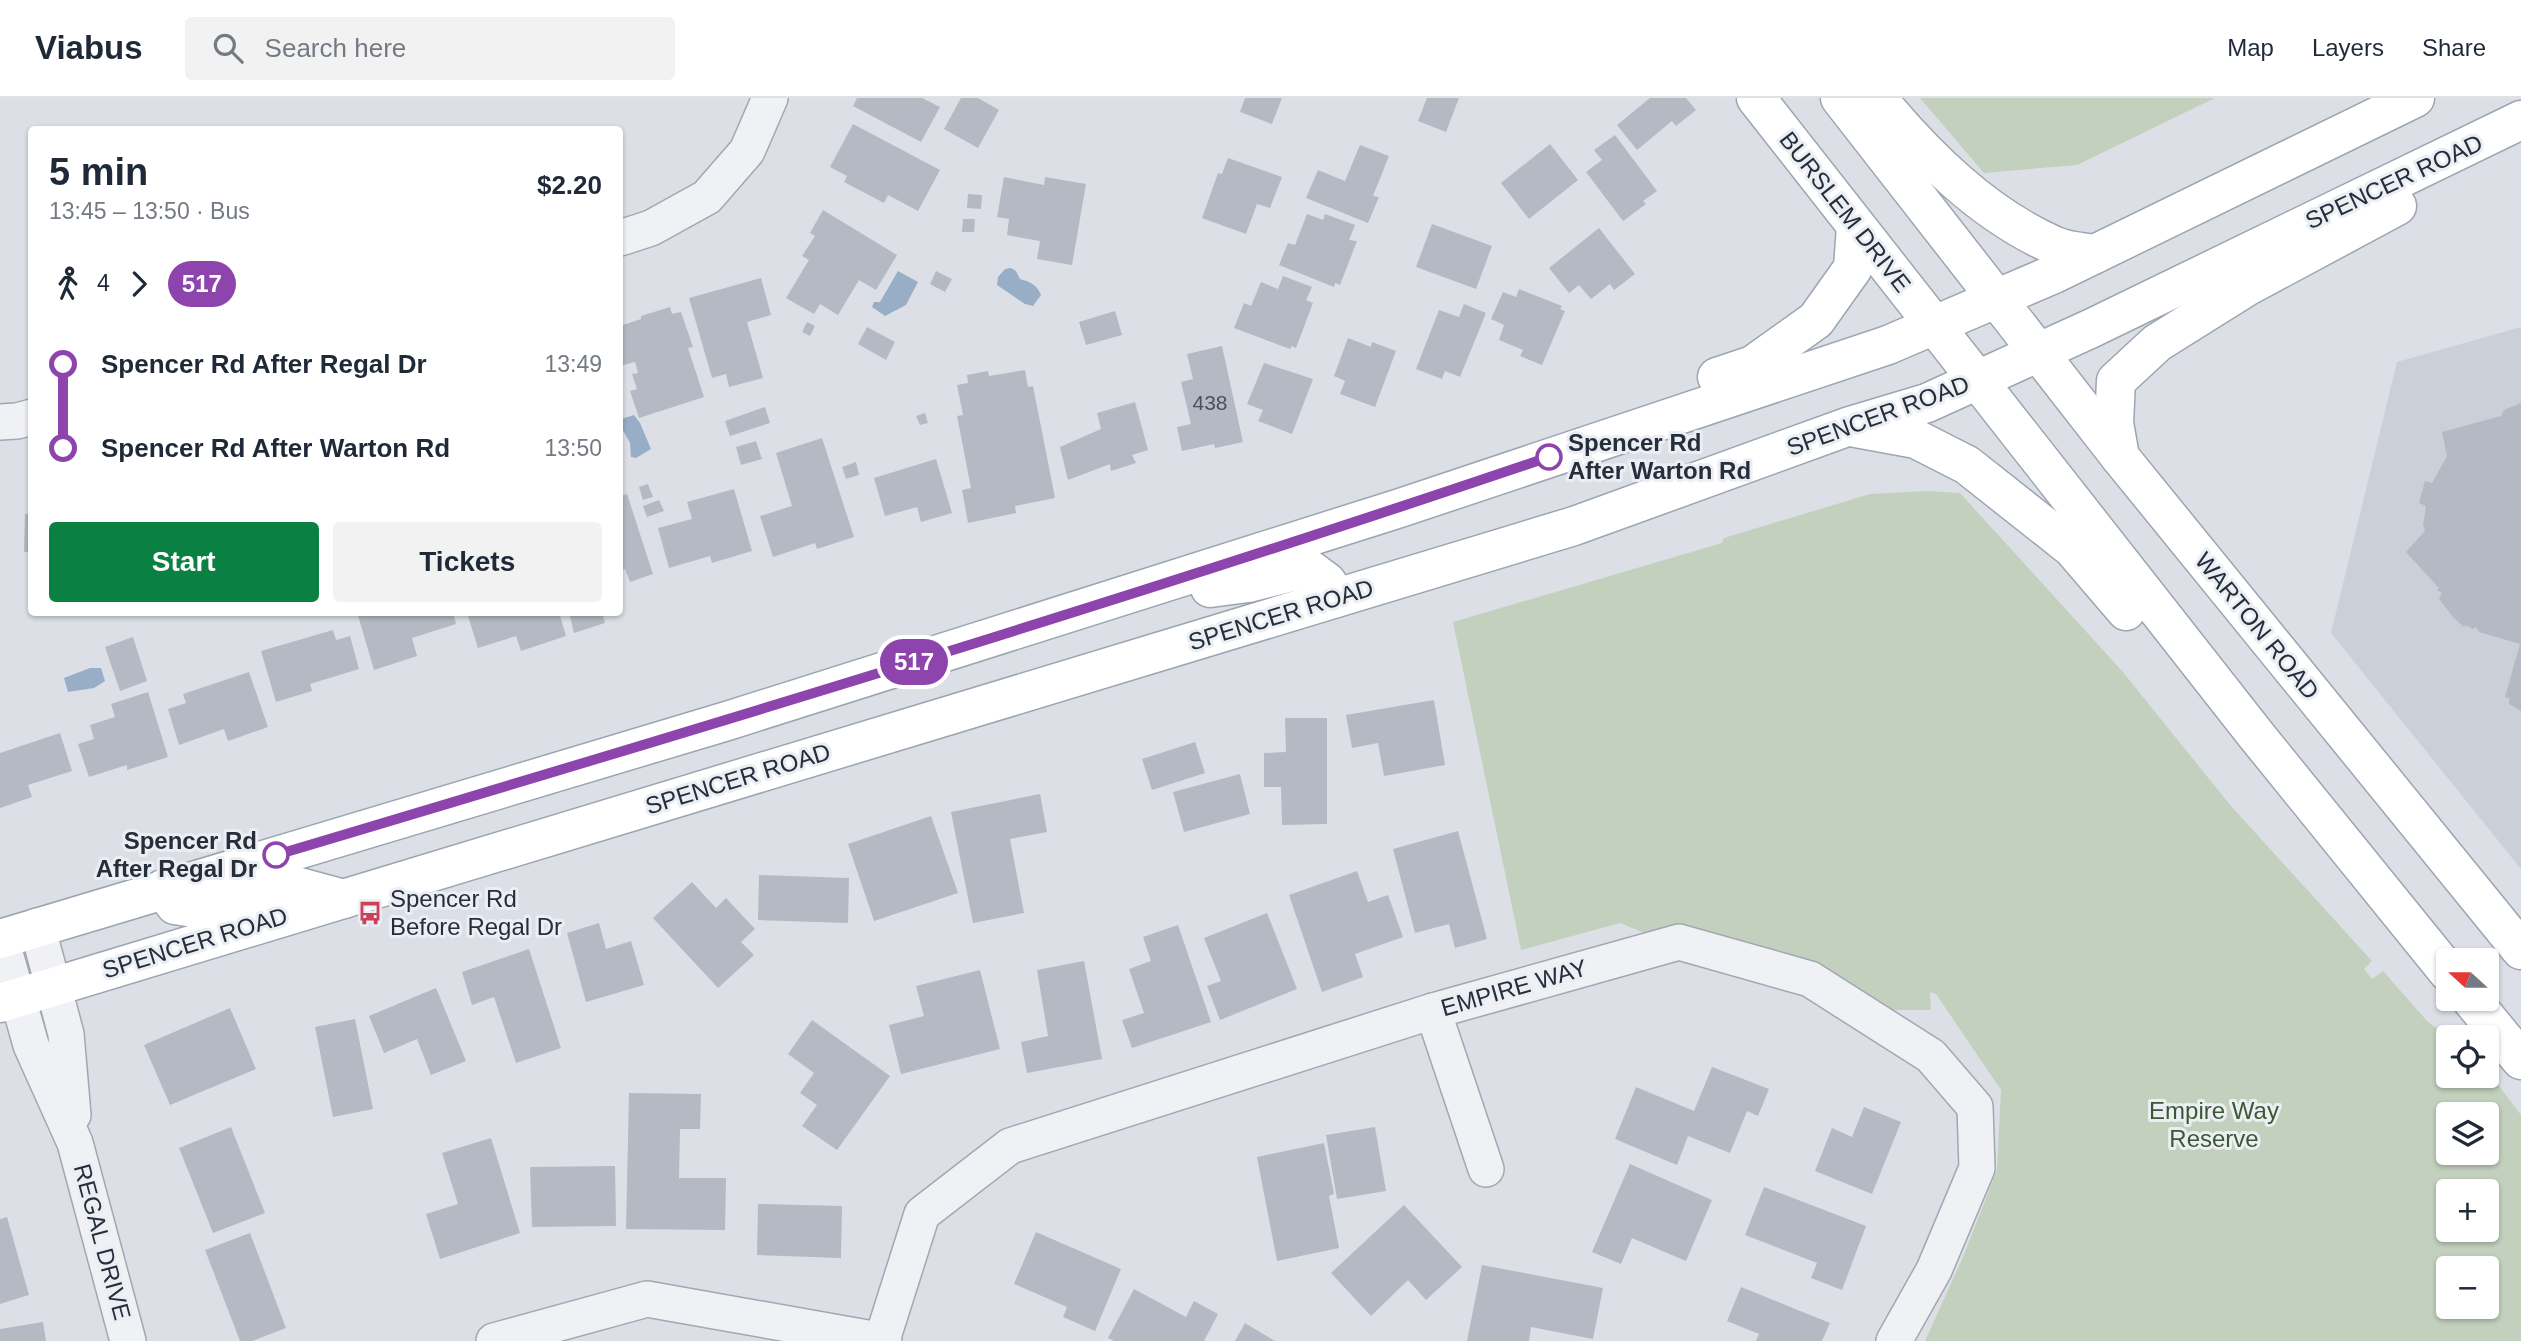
<!DOCTYPE html>
<meta charset="utf-8">
<style>
body{margin:0;font-family:Arial,sans-serif;background:#f2f2f3;color:#1f2937;height:100vh;display:flex;flex-direction:column;font-size:26px;white-space:nowrap}
*{box-sizing:border-box;margin:0}
p{font-size:23px;color:#747a83}
.icon{flex:none;width:38px;height:38px;fill:none;stroke:currentColor;stroke-width:2;stroke-linecap:round;stroke-linejoin:round}
.map{position:relative;flex:1;overflow:hidden}
.drawer{position:absolute;left:28px;top:28px;width:595px;height:490px;display:flex;flex-direction:column;background:#fff;border-radius:7px;box-shadow:0 2px 5px #0004}
.drawer>*{flex:none}
.badge{padding:0 14px;border-radius:23px;font-size:24px;line-height:46px}
.needle{width:46px;rotate:291deg}
.tools{position:absolute;left:2436px;top:850px;display:grid;gap:14px}
.tools a{display:grid;place-items:center;width:63px;height:63px;border-radius:7px;background:#fff;box-shadow:0 2px 5px #0004;font-size:35px}
.map>.badge{position:absolute;translate:-50% -50%;box-shadow:0 0 0 4px #fff}
.legs{display:flex;align-items:center;gap:10px;height:77px;padding:0 21px;font-size:23px}
.legs p{margin-inline-start:auto}
.head{display:flex;align-items:center;justify-content:space-between;height:119px;padding:0 21px}
h1{font-size:38px;font-weight:600;line-height:52px}
.button{display:flex;gap:14px;margin-top:auto;padding:14px 21px}
.button a{flex:1;height:80px;border-radius:7px;background:#0b8043;color:#fff;font-size:28px;font-weight:600;line-height:80px;text-align:center}
.button a+a{background:#f2f2f3;color:#1f2937}
ul{padding:0 21px;list-style:none}
li{display:flex;align-items:center;gap:24px;height:84px;font-size:26px}
li i{display:grid;place-items:center;width:10px;height:100%;margin:0 9px;background:currentColor}
li i::after{content:'';width:18px;height:18px;margin:-9px;border:5px solid;border-radius:50%;background:#fff}
li p{margin-inline-start:auto}
li:first-child i{background:linear-gradient(#0000 50%,currentColor 0)}
li:last-child i{background:linear-gradient(currentColor 50%,#0000 0)}
header{display:flex;align-items:center;gap:42px;box-sizing:border-box;height:98px;padding:0 35px;background:#fff;border-bottom:2px solid #e0e1e3}
header strong{font-size:33px}
nav{display:flex;gap:38px;margin-inline-start:auto;font-size:24px}
.search{width:490px;height:63px;background:#f2f2f3;display:flex;align-items:center;gap:18px;box-sizing:border-box;padding:0 24px;border-radius:7px;color:#747a83;font-size:26px}
.map>svg:first-child{display:block}
.built{fill:#cacfd8}
.green{fill:#c2d0bd;fill-rule:evenodd}
.water{fill:#97aec6}
.building{fill:#b4b9c3}
.lines{fill:none;stroke-linecap:round;stroke-linejoin:round}
.minor-casing{stroke:#a2a7b0;stroke-width:38}
.major-casing{stroke:#9ca5b2;stroke-width:41}
.minor{stroke:#eff1f5;stroke-width:35}
.major{stroke:#fff;stroke-width:38}
.line-1-casing{stroke:#fff;stroke-width:16}
.line-1{stroke:#8e44ad;stroke-width:10}
.stop-1-dot{fill:#fff;stroke:#8e44ad;stroke-width:3.5}
.labels{text-anchor:middle;stroke-width:6;stroke-linejoin:round;paint-order:stroke}
.number-label{font-size:21px;fill:#4a515e}
.street-label{font-size:24px;fill:#262e3c;stroke:#ebeff4}
.stop-label{font-size:24px;font-weight:bold;fill:#262e3c;stroke:#ebeff4;text-anchor:start}
.poi-label{font-size:24px;fill:#262e3c;stroke:#ebeff4;text-anchor:start}
.park-label{font-size:24px;fill:#3b5834;stroke:#ebeff4}
</style>
<header>
<strong>Viabus</strong>
<div class="search"><svg class="icon" aria-label="search" viewBox="0 0 24 24"><circle cx="10" cy="10" r="6"/><path d="M15 15l6 6"/></svg>Search here</div>
<nav><a>Map</a><a>Layers</a><a>Share</a></nav>
</header>
<div class="map">
<svg width="2521" height="1243" viewBox="0 0 2521 1243">
<rect width="100%" height="100%" fill="#dce0e6"/>
<path class="built" d="M 2521,229 L 2521,771 L 2331,535 L 2397,264 Z"/>
<g class="green">
<path d="M 1920,0 L 2215,0 L 2077,67 L 1984,75 Z"/>
<path d="M 1927,393 L 1960,395 L 2122,573 L 2231,708 L 2372,863 L 2364,871 L 2372,881 L 2383,873 L 2428,924 L 2450,940 L 2448,978 L 2487,978 L 2487,972 L 2521,1017 L 2521,1243 L 1925,1243 L 1963,1159 L 1997,1072 L 2001,992 L 1936,896 L 1930,894 L 1931,912 L 1878,912 L 1656,840 L 1620,825 L 1521,852 L 1453,524 L 1722,445 L 1724,440 L 1870,396 ZM 2448,1017 L 2487,1017 L 2487,1055 L 2448,1055 ZM 2448,1094 L 2487,1094 L 2487,1132 L 2448,1132 ZM 2448,1171 L 2487,1171 L 2487,1209 L 2448,1209 Z"/>
</g>
<g class="water">
<path d="M 1011,170 L 1016,173 L 1020,181 C 1031,184 1037,187 1041,197 L 1033,208 L 1025,206 L 997,187 L 998,179 L 1005,171 Z"/>
<path d="M 898,173 L 918,184 L 906,207 L 885,218 L 872,209 L 874,204 L 880,204 Z"/>
<path d="M 634,317 L 640,325 L 651,351 L 636,360 L 631,359 L 630,345 L 620,327 L 621,321 Z"/>
<path d="M 90,570 L 101,570 L 105,583 L 94,590 L 68,594 L 64,580 Z"/>
</g>
<g class="building">
<path d="M 857,0 L 922,0 L 940,9 L 921,44 L 853,8 Z"/>
<path d="M 961,0 L 978,0 L 999,12 L 978,50 L 944,31 Z"/>
<path d="M 1245,0 L 1282,0 L 1272,26 L 1240,14 Z"/>
<path d="M 1427,0 L 1459,0 L 1446,34 L 1418,23 Z"/>
<path d="M 1650,0 L 1686,0 L 1696,12 L 1676,28 L 1672,23 L 1637,52 L 1617,27 Z"/>
<path d="M 853,26 L 940,72 L 918,113 L 888,97 L 884,105 L 844,84 L 847,78 L 830,69 Z"/>
<path d="M 1615,37 L 1657,93 L 1643,103 L 1646,106 L 1623,123 L 1586,74 L 1602,62 L 1594,52 Z"/>
<path d="M 1550,46 L 1578,82 L 1529,121 L 1501,85 Z"/>
<path d="M 1360,47 L 1389,58 L 1373,98 L 1379,99 L 1368,125 L 1306,100 L 1318,72 L 1345,83 Z"/>
<path d="M 1228,60 L 1282,79 L 1270,110 L 1257,106 L 1246,136 L 1202,120 L 1218,75 L 1222,76 Z"/>
<path d="M 1004,79 L 1044,87 L 1045,79 L 1086,86 L 1072,167 L 1037,161 L 1040,143 L 1007,137 L 1009,121 L 997,119 Z"/>
<path d="M 968,96 L 982,97 L 981,111 L 967,110 Z"/>
<path d="M 823,112 L 897,157 L 876,192 L 859,182 L 838,217 L 820,206 L 814,216 L 786,200 L 809,162 L 802,158 L 815,138 L 810,135 Z"/>
<path d="M 1307,116 L 1323,122 L 1325,116 L 1355,127 L 1349,142 L 1357,143 L 1340,187 L 1335,185 L 1334,189 L 1279,167 L 1288,145 L 1295,147 Z"/>
<path d="M 963,121 L 975,121 L 974,134 L 962,134 Z"/>
<path d="M 1432,126 L 1492,148 L 1476,191 L 1416,169 Z"/>
<path d="M 1599,130 L 1635,176 L 1614,192 L 1610,186 L 1591,201 L 1579,187 L 1569,195 L 1549,170 Z"/>
<path d="M 936,173 L 952,181 L 945,194 L 930,186 Z"/>
<path d="M 1283,178 L 1312,189 L 1306,202 L 1313,205 L 1296,250 L 1292,248 L 1290,251 L 1234,230 L 1244,205 L 1251,208 L 1261,184 L 1278,191 Z"/>
<path d="M 761,180 L 771,217 L 747,224 L 763,280 L 729,289 L 726,276 L 712,280 L 689,200 Z"/>
<path d="M 1519,191 L 1562,208 L 1560,211 L 1565,213 L 1542,267 L 1520,258 L 1523,252 L 1499,242 L 1504,227 L 1491,221 L 1503,194 L 1516,199 Z"/>
<path d="M 1464,206 L 1486,215 L 1460,279 L 1445,273 L 1442,281 L 1416,271 L 1439,212 L 1459,219 Z"/>
<path d="M 670,209 L 672,216 L 681,214 L 693,249 L 688,250 L 704,299 L 639,320 L 630,293 L 637,291 L 632,276 L 638,275 L 635,264 L 620,268 L 620,228 L 641,221 L 641,218 Z"/>
<path d="M 1115,213 L 1122,237 L 1086,247 L 1079,224 Z"/>
<path d="M 807,224 L 815,228 L 810,238 L 802,234 Z"/>
<path d="M 867,229 L 895,244 L 886,262 L 858,246 Z"/>
<path d="M 1348,240 L 1371,249 L 1372,244 L 1396,253 L 1375,309 L 1340,296 L 1345,283 L 1334,278 Z"/>
<path d="M 1222,248 L 1243,344 L 1215,350 L 1214,346 L 1182,353 L 1177,329 L 1191,326 L 1181,284 L 1193,281 L 1187,256 Z"/>
<path d="M 1264,265 L 1313,281 L 1292,336 L 1258,323 L 1263,312 L 1247,306 Z"/>
<path d="M 1025,272 L 1028,289 L 1033,288 L 1055,400 L 1015,408 L 1016,415 L 968,425 L 962,392 L 971,390 L 957,318 L 963,317 L 957,287 L 968,285 L 967,277 L 988,273 L 989,278 Z"/>
<path d="M 1135,304 L 1148,352 L 1132,357 L 1136,365 L 1111,373 L 1110,366 L 1068,382 L 1060,349 L 1101,331 L 1097,315 Z"/>
<path d="M 2521,305 L 2521,613 L 2509,606 L 2509,600 L 2505,599 L 2520,546 L 2479,534 L 2476,529 L 2473,531 L 2466,527 L 2464,529 L 2453,519 L 2439,501 L 2442,495 L 2437,492 L 2439,490 L 2406,454 L 2425,433 L 2423,427 L 2426,408 L 2419,405 L 2425,383 L 2432,385 L 2447,358 L 2442,334 L 2501,318 L 2504,312 Z"/>
<path d="M 765,309 L 770,325 L 730,338 L 725,323 Z"/>
<path d="M 925,315 L 928,325 L 920,327 L 916,318 Z"/>
<path d="M 822,340 L 854,439 L 817,451 L 815,445 L 773,459 L 760,418 L 792,408 L 776,355 Z"/>
<path d="M 756,343 L 762,361 L 741,367 L 736,349 Z"/>
<path d="M 936,361 L 952,415 L 921,424 L 917,409 L 885,418 L 874,380 Z"/>
<path d="M 856,364 L 859,377 L 846,381 L 842,369 Z"/>
<path d="M 648,386 L 653,399 L 643,402 L 639,389 Z"/>
<path d="M 734,391 L 752,453 L 712,465 L 710,458 L 669,470 L 658,430 L 692,421 L 687,404 Z"/>
<path d="M 627,396 L 653,476 L 630,484 L 625,471 L 620,473 L 620,398 Z"/>
<path d="M 659,402 L 664,413 L 647,419 L 643,408 Z"/>
<path d="M 25,416 L 32,416 L 32,454 L 24,454 Z"/>
<path d="M 357,514 L 453,514 L 456,526 L 412,540 L 417,558 L 374,572 Z"/>
<path d="M 479,514 L 559,514 L 566,538 L 521,553 L 516,538 L 478,550 L 468,518 Z"/>
<path d="M 569,514 L 602,514 L 605,525 L 574,535 Z"/>
<path d="M 333,532 L 336,542 L 350,538 L 359,571 L 310,586 L 312,593 L 276,604 L 261,553 Z"/>
<path d="M 133,539 L 147,583 L 120,593 L 105,549 Z"/>
<path d="M 249,574 L 268,629 L 228,643 L 224,631 L 179,647 L 168,611 L 186,605 L 183,596 Z"/>
<path d="M 148,594 L 168,659 L 127,672 L 127,667 L 89,679 L 78,646 L 94,641 L 90,627 L 115,619 L 111,606 Z"/>
<path d="M 1434,602 L 1445,667 L 1384,678 L 1378,645 L 1352,650 L 1346,617 Z"/>
<path d="M 1285,620 L 1327,620 L 1327,726 L 1282,727 L 1281,689 L 1264,689 L 1264,655 L 1286,654 Z"/>
<path d="M 60,635 L 72,673 L 28,687 L 32,699 L 0,710 L 0,655 Z"/>
<path d="M 1195,644 L 1205,675 L 1152,692 L 1142,661 Z"/>
<path d="M 1240,676 L 1250,716 L 1184,734 L 1173,694 Z"/>
<path d="M 1040,696 L 1047,734 L 1010,741 L 1024,815 L 973,825 L 951,714 Z"/>
<path d="M 931,718 L 958,795 L 874,823 L 848,746 Z"/>
<path d="M 1458,733 L 1487,841 L 1455,850 L 1449,826 L 1415,835 L 1393,751 Z"/>
<path d="M 1357,773 L 1368,804 L 1388,797 L 1403,839 L 1355,856 L 1363,879 L 1322,894 L 1289,797 Z"/>
<path d="M 759,777 L 849,780 L 848,825 L 758,822 Z"/>
<path d="M 692,784 L 716,810 L 726,800 L 755,831 L 741,844 L 754,857 L 718,890 L 653,820 Z"/>
<path d="M 1267,815 L 1297,891 L 1220,922 L 1207,888 L 1221,883 L 1204,840 Z"/>
<path d="M 599,825 L 606,851 L 631,843 L 644,887 L 586,904 L 567,835 Z"/>
<path d="M 1178,827 L 1211,924 L 1132,950 L 1122,922 L 1144,915 L 1129,871 L 1151,863 L 1143,839 Z"/>
<path d="M 529,851 L 561,950 L 516,965 L 494,899 L 472,907 L 462,874 Z"/>
<path d="M 1084,863 L 1102,961 L 1027,975 L 1021,944 L 1048,938 L 1037,872 Z"/>
<path d="M 980,872 L 1000,951 L 901,976 L 889,927 L 924,918 L 916,888 Z"/>
<path d="M 436,890 L 466,963 L 431,977 L 417,941 L 384,955 L 369,918 Z"/>
<path d="M 230,910 L 256,971 L 170,1007 L 144,947 Z"/>
<path d="M 355,921 L 373,1011 L 333,1019 L 315,929 Z"/>
<path d="M 812,922 L 890,978 L 837,1052 L 802,1028 L 817,1007 L 800,995 L 814,975 L 788,956 Z"/>
<path d="M 1712,969 L 1769,991 L 1758,1018 L 1747,1013 L 1730,1055 L 1688,1038 L 1677,1067 L 1615,1041 L 1636,989 L 1694,1013 Z"/>
<path d="M 629,995 L 701,996 L 700,1031 L 680,1031 L 679,1080 L 726,1080 L 725,1132 L 626,1131 Z"/>
<path d="M 1864,1009 L 1901,1024 L 1872,1096 L 1815,1073 L 1832,1030 L 1852,1039 Z"/>
<path d="M 231,1029 L 265,1115 L 213,1135 L 179,1050 Z"/>
<path d="M 1375,1029 L 1386,1093 L 1337,1101 L 1326,1037 Z"/>
<path d="M 491,1040 L 520,1135 L 440,1161 L 426,1116 L 458,1106 L 442,1055 Z"/>
<path d="M 1324,1045 L 1334,1096 L 1329,1098 L 1339,1150 L 1277,1163 L 1257,1059 Z"/>
<path d="M 1630,1066 L 1712,1102 L 1686,1163 L 1632,1140 L 1621,1166 L 1592,1154 Z"/>
<path d="M 615,1068 L 616,1128 L 532,1129 L 530,1069 Z"/>
<path d="M 1764,1089 L 1866,1128 L 1842,1192 L 1811,1180 L 1817,1165 L 1745,1137 Z"/>
<path d="M 758,1106 L 842,1108 L 841,1160 L 757,1157 Z"/>
<path d="M 1404,1107 L 1462,1169 L 1426,1202 L 1408,1182 L 1371,1218 L 1331,1175 Z"/>
<path d="M 7,1119 L 29,1197 L 0,1206 L 0,1121 Z"/>
<path d="M 1036,1134 L 1121,1171 L 1095,1233 L 1063,1219 L 1067,1209 L 1014,1186 Z"/>
<path d="M 250,1135 L 286,1230 L 252,1243 L 240,1243 L 205,1152 Z"/>
<path d="M 1482,1167 L 1603,1190 L 1593,1241 L 1531,1229 L 1529,1243 L 1467,1243 Z"/>
<path d="M 1741,1189 L 1830,1225 L 1822,1243 L 1756,1243 L 1759,1236 L 1727,1223 Z"/>
<path d="M 1134,1191 L 1186,1219 L 1194,1203 L 1218,1216 L 1204,1243 L 1114,1243 L 1108,1240 Z"/>
<path d="M 43,1224 L 46,1243 L 0,1243 L 0,1231 Z"/>
<path d="M 1245,1225 L 1275,1243 L 1235,1243 Z"/>
</g>
<g class="lines">
<g class="minor-casing">
<g id="minor">
<path d="M 620,140 L 651,130 L 707,99 L 747,53 L 770,0"/>
<path d="M 0,324 L 17,323 L 32,319"/>
<path d="M 37,828 L 66,936 L 73,1017"/>
<path d="M 1,841 L 31,947 L 75,1045 L 128,1243"/>
<path d="M 1433,913 L 1486,1071"/>
<path d="M 882,1242 L 922,1116 L 1010,1048 L 1433,913 L 1679,844 L 1810,881 L 1931,958 L 1975,1009 L 1977,1070 L 1934,1172 L 1894,1243"/>
<path d="M 494,1243 L 647,1201 L 884,1243"/>
</g>
</g>
<g class="major-casing">
<g id="major">
<path d="M 1756,0 L 2256,637 L 2448,874"/>
<path d="M 1840,0 L 2120,359 L 2521,852"/>
<path d="M 1877,0 C 1925,58 1983,116 2053,147 C 2065,153 2082,154 2095,156"/>
<path d="M 1717,279 L 1753,267 L 1816,222 L 1853,170 L 1856,128"/>
<path d="M 1856,330 L 1916,341 L 1967,367 L 2072,450 L 2126,513"/>
<path d="M 2120,359 L 2114,325 L 2116,283 L 2157,245 L 2248,188 L 2397,108"/>
<path d="M 1210,490 L 1248,485 L 1308,470 L 1327,484 L 1336,500"/>
<path d="M 163,791 L 175,807 L 194,810 L 285,785 L 344,801"/>
<path d="M 0,841 L 727,623 L 1397,411 L 1888,247 L 2054,176 L 2415,0"/>
<path d="M 2471,901 L 2521,962"/>
<path d="M 0,905 L 1574,428 L 1847,329 L 1927,305 L 2092,230 L 2521,22"/>
</g>
</g>
<use href="#minor" class="minor"/>
<use href="#major" class="major"/>
</g>
<g class="lines">
<g class="line-1-casing">
<path id="line-1" d="M 276,757 C 702,630 1128,502 1549,359"/>
</g>
<use href="#line-1" class="line-1"/>
</g>
<defs>
<g id="bus-bare" transform="scale(1.89)"><path d="M-5-6H5V4H4V6H2V4H-2V6H-4V4H-5ZM-3.5-4V0h7V-4ZM-3.5 1.2v1.5H-2V1.2ZM2 1.2v1.5H3.5V1.2Z" fill="#cb4157" stroke="#ebeff4" stroke-width="2.5" paint-order="stroke"/></g>
</defs>
<g fill-rule="evenodd">
<use href="#bus-bare" x="370" y="815"/>
</g>
<g class="stop-1-dot">
<circle cx="1549" cy="359" r="12"/>
<circle cx="276" cy="757" r="12"/>
</g>
<g class="labels">
<g class="number-label">
<text x="1210" y="312">438</text>
</g>
<g class="street-label">
<text transform="translate(2394 84) rotate(-25)" y="8">SPENCER ROAD</text>
<text transform="translate(1845 114) rotate(52)" y="8">BURSLEM DRIVE</text>
<text transform="translate(1878 318) rotate(-20)" y="8">SPENCER ROAD</text>
<text transform="translate(1281 517) rotate(-17)" y="8">SPENCER ROAD</text>
<text transform="translate(2257 528) rotate(51)" y="8">WARTON ROAD</text>
<text transform="translate(738 681) rotate(-17)" y="8">SPENCER ROAD</text>
<text transform="translate(195 845) rotate(-17)" y="8">SPENCER ROAD</text>
<text transform="translate(1514 890) rotate(-16)" y="8">EMPIRE WAY</text>
<text transform="translate(102 1144) rotate(75)" y="8">REGAL DRIVE</text>
</g>
<g class="stop-label">
<text x="1568" y="353">Spencer Rd<tspan x="1568" dy="28">After Warton Rd</tspan></text>
<text x="257" y="751" text-anchor="end">Spencer Rd<tspan x="257" dy="28">After Regal Dr</tspan></text>
</g>
<g class="poi-label">
<text x="390" y="809">Spencer Rd<tspan x="390" dy="28">Before Regal Dr</tspan></text>
</g>
<g class="park-label">
<text x="2214" y="1021">Empire Way<tspan x="2214" dy="28">Reserve</tspan></text>
</g>
</g>
</svg>
<div class="tools">
<a><svg class="needle" viewBox="-14 -14 28 28"><path d="M0-13l5 13h-10z" fill="#e53935"/><path d="M0 13l5-13h-10z" fill="#747a83"/></svg></a>
<a><svg class="icon" aria-label="locate" viewBox="0 0 24 24"><circle cx="12" cy="12" r="6"/><path d="M12 2v4M12 18v4M2 12h4M18 12h4"/></svg></a>
<a><svg class="icon" aria-label="layers" viewBox="0 0 24 24"><path d="M12 4l9 5-9 5-9-5zM3 14l9 5 9-5"/></svg></a>
<a>+</a>
<a>−</a>
</div>
<b class="badge" style="left:914px;top:564px;background:#8e44ad;color:#fff">517</b>
<section class="drawer">
<div class="head"><div><h1>5 min</h1><p>13:45 – 13:50 · Bus</p></div><b>$2.20</b></div>
<div class="legs"><svg class="icon" aria-label="walk" viewBox="0 0 24 24"><circle cx="13" cy="4" r="2"/><path d="M13 8l-2 6 4 7M11 14l-3 7M7 12l3-4h3l4 4"/></svg>4<svg class="icon" aria-label="forward" viewBox="0 0 24 24"><path d="M9 5l7 7-7 7"/></svg><b class="badge" style="background:#8e44ad;color:#fff">517</b></div>
<ul>
<li><i style="color:#8e44ad"></i><b>Spencer Rd After Regal Dr</b><p>13:49</p></li>
<li><i style="color:#8e44ad"></i><b>Spencer Rd After Warton Rd</b><p>13:50</p></li>
</ul>
<div class="button"><a>Start</a><a>Tickets</a></div>
</section>
</div>
